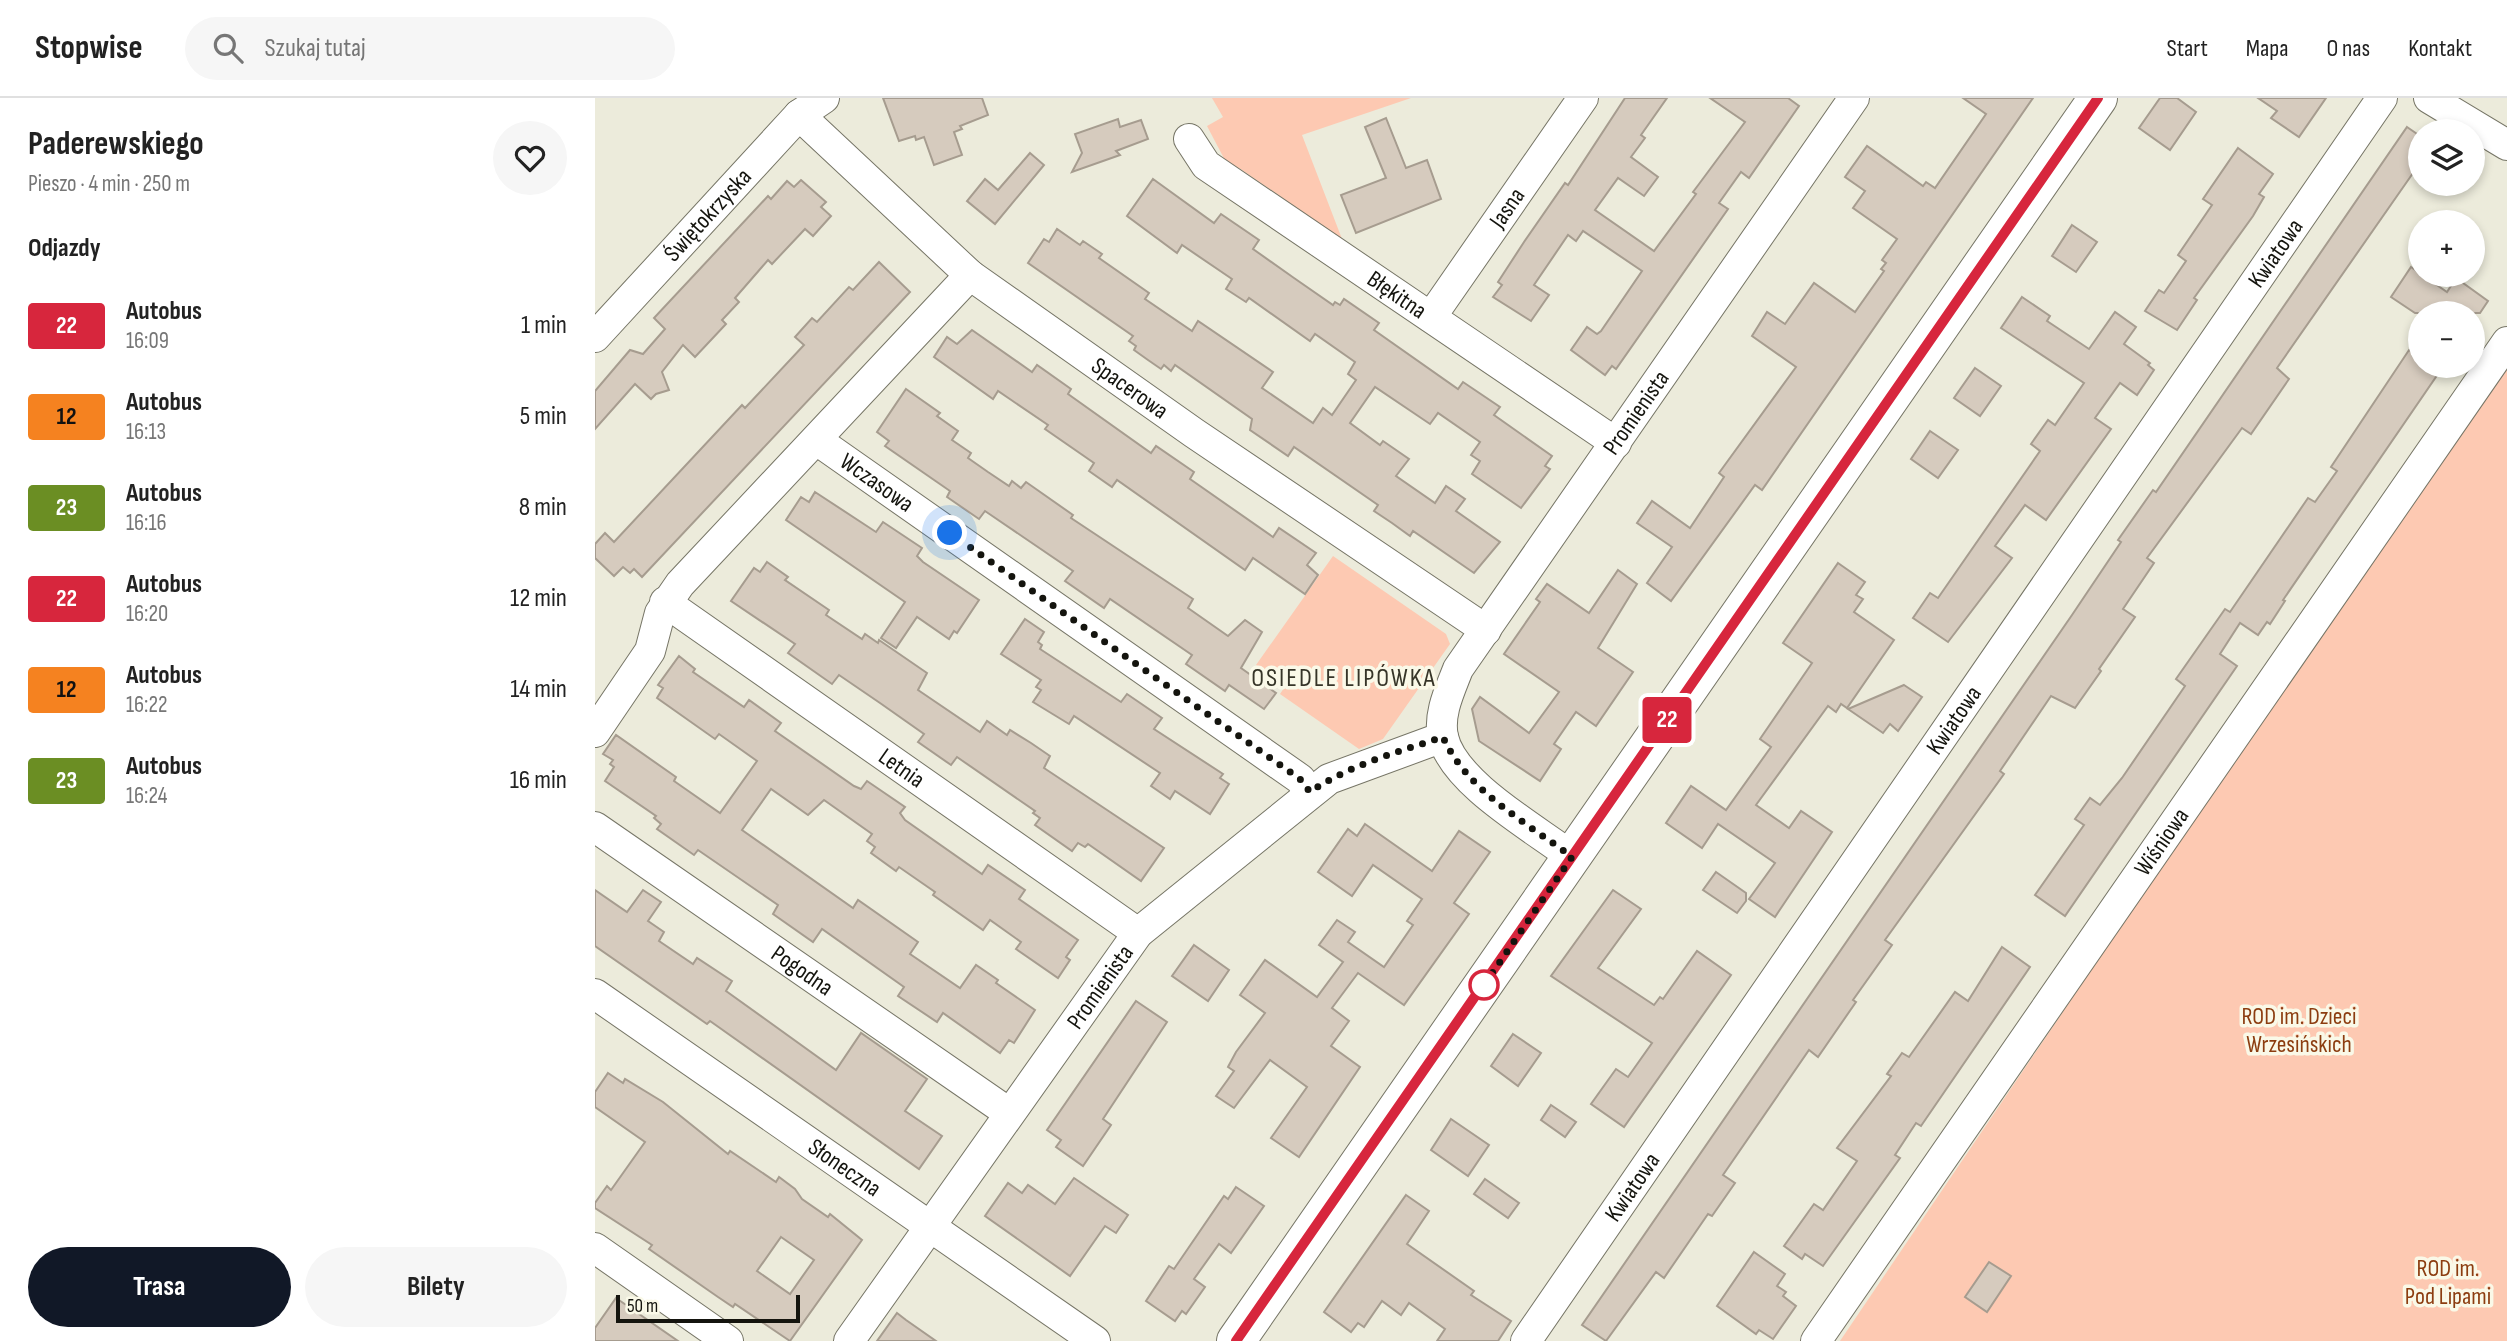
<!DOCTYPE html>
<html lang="pl">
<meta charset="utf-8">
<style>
body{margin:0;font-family:"Sofia Sans Condensed",sans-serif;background:#f6f6f6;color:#222;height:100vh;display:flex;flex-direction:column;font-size:26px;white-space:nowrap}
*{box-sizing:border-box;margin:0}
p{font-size:23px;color:#767676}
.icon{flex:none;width:38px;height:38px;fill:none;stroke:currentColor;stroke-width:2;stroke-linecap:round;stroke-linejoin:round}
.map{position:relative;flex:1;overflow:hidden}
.side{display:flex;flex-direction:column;background:#fff;width:595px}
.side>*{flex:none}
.badge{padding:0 14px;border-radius:5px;font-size:24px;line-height:46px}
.tools{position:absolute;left:1813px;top:21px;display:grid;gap:14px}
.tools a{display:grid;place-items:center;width:77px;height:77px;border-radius:50%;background:#fff;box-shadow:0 4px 10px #0003;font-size:35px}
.scale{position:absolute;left:21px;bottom:18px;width:184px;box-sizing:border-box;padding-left:7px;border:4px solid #14140e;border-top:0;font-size:19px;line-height:24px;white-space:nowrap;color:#14140e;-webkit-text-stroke:5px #faf9e8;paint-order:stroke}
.you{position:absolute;width:35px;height:35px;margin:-18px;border:5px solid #fff;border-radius:50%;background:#1a73e8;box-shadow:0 0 0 10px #1a73e833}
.map>.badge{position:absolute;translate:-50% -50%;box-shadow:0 0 0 4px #fff}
h2{padding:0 28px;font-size:26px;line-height:63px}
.round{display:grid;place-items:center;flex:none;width:74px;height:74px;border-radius:37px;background:#f6f6f6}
.summary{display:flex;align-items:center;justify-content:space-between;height:119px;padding:0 28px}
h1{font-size:33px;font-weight:700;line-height:52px}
.cta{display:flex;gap:14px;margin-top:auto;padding:14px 28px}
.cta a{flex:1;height:80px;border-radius:42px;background:#111827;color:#fff;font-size:28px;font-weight:700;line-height:80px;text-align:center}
.cta a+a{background:#f6f6f6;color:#222}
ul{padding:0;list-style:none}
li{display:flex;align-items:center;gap:21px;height:91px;padding:0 28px}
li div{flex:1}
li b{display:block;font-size:26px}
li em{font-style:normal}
li .badge{min-width:77px;font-weight:700;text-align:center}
header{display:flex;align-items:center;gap:42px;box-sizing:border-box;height:98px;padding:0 35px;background:#fff;border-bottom:2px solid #e0e0e0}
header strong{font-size:33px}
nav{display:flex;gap:38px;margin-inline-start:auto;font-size:24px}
.search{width:490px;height:63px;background:#f6f6f6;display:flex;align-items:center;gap:18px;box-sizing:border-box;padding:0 24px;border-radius:38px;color:#767676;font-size:26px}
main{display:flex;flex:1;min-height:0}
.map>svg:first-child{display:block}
.green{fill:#fdc9b2}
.building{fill:#d6cbbe;stroke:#a69c8f;stroke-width:2;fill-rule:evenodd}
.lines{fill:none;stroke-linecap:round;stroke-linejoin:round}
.street-casing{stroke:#767566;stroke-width:32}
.secondary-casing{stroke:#767566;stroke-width:40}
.street{stroke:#fff;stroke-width:30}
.secondary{stroke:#fff;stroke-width:38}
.line-casing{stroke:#fff;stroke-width:16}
.line{stroke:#d7263d;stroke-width:10}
.walk{stroke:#14140e;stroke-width:7;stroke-dasharray:0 12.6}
.stop-dot{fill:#fff;stroke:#d7263d;stroke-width:3.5}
.labels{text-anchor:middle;stroke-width:7;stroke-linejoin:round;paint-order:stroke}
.street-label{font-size:24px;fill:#14140e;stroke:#faf9e8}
.park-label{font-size:24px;fill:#8c3d10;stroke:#faf9e8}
.neighbourhood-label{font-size:26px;letter-spacing:2px;fill:#363528;stroke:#faf9e8}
</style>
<header>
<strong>Stopwise</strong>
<div class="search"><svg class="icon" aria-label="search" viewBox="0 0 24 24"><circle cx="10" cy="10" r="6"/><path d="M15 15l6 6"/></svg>Szukaj tutaj</div>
<nav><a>Start</a><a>Mapa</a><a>O nas</a><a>Kontakt</a></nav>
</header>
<main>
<section class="side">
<div class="summary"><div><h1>Paderewskiego</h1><p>Pieszo · 4 min · 250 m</p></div><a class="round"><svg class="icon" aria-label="heart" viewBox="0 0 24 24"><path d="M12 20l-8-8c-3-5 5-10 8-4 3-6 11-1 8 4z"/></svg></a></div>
<h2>Odjazdy</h2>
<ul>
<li><span class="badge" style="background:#d7263d;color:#fff">22</span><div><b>Autobus</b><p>16:09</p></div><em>1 min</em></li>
<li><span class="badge" style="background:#f58220;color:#111">12</span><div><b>Autobus</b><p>16:13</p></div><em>5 min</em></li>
<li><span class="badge" style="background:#6b8e23;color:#fff">23</span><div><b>Autobus</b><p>16:16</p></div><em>8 min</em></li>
<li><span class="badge" style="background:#d7263d;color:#fff">22</span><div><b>Autobus</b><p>16:20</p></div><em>12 min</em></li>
<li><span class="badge" style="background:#f58220;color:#111">12</span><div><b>Autobus</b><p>16:22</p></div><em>14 min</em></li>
<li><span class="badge" style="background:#6b8e23;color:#fff">23</span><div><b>Autobus</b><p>16:24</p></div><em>16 min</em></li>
</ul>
<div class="cta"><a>Trasa</a><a>Bilety</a></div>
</section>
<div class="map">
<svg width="1912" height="1243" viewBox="0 0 1912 1243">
<rect width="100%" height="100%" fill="#ecebdb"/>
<g class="green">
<path d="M 617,0 L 816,0 L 707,37 L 747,141 L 644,70 L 633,68 L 612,28 L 628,19 Z"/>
<path d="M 1912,267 L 1912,1243 L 1245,1243 L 1696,577 Z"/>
<path d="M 738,458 L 851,536 L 855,546 L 788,641 L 764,651 L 685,596 L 689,590 L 661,567 Z"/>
</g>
<g class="building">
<path d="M 288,0 L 387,0 L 393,17 L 365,28 L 367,31 L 359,34 L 367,57 L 339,67 L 329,39 L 321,42 L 320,38 L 304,43 Z"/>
<path d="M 1030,0 L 1072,0 L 1046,37 L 1050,40 L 1036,59 L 1063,79 L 1049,98 L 1023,80 L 1000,112 L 1059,153 L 1101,96 L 1098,94 L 1104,86 L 1150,24 L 1115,0 L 1193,0 L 1204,8 L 1154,80 L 1146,74 L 1124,105 L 1133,111 L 1021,271 L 1017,268 L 1010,277 L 976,252 L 992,229 L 1002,236 L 1006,233 L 1047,173 L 988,133 L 981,143 L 973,137 L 939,187 L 954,197 L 936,223 L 898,199 L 907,187 L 903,184 L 929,144 L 970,85 L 973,87 Z"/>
<path d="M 1368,0 L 1438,0 L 1167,392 L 1160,387 L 1076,503 L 1052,485 L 1077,449 L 1042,425 L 1057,403 L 1095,430 L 1129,379 L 1124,375 L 1201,269 L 1157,238 L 1172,214 L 1190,226 L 1219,185 L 1260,214 L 1289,173 L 1286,171 L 1291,165 L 1287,162 L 1302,141 L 1258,110 L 1270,93 L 1250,79 L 1272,48 L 1328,88 L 1331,84 L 1340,90 L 1391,16 Z"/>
<path d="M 1565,0 L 1582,0 L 1601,14 L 1575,52 L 1544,30 Z"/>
<path d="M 1663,0 L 1731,0 L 1704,39 L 1676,20 L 1682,13 Z"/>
<path d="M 791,20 L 811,70 L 832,62 L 846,101 L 761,135 L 746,97 L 791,80 L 770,29 Z"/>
<path d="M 523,21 L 525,29 L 546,22 L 553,41 L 521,53 L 525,57 L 477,74 L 487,55 L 480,36 Z"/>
<path d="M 1812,29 L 1825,38 L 1825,65 L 1682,270 L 1694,281 L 1656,336 L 1647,330 L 1552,460 L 1559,465 L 1528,511 L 1540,519 L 1504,571 L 1506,573 L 1480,610 L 1456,598 L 1405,673 L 1409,676 L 1290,842 L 1297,847 L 1258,902 L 1261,904 L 1223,959 L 1214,952 L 1128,1077 L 1140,1085 L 1117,1118 L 1113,1116 L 1069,1180 L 1061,1174 L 1011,1243 L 987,1227 L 1477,517 L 1526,444 L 1523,442 L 1558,392 L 1561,394 Z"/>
<path d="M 1643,50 L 1678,76 L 1664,96 L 1669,99 L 1658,118 L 1599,200 L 1602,202 L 1582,232 L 1550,213 L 1564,192 L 1569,195 L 1591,163 L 1583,157 L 1617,107 L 1608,101 Z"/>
<path d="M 435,55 L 449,67 L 400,126 L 372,103 L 390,81 L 403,92 Z"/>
<path d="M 558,81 L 619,125 L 626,116 L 664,142 L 658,151 L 699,180 L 738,207 L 740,204 L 745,207 L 749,201 L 784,225 L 779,232 L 863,291 L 868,284 L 905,309 L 899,317 L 957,358 L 950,368 L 955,371 L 926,410 L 877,376 L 885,363 L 876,357 L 885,344 L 843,315 L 835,326 L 780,289 L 755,325 L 785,347 L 788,343 L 814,361 L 801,378 L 840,405 L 851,388 L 870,401 L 861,413 L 905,444 L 879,475 L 818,433 L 815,438 L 797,425 L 779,413 L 783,407 L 699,349 L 693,358 L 655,332 L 657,321 L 580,267 L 576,273 L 569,267 L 566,271 L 553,262 L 539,252 L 541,248 L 534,243 L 538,238 L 433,165 L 449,141 L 454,144 L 462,131 L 485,147 L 488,143 L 507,156 L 504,160 L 554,195 L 550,201 L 597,233 L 603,223 L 678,274 L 667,290 L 718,325 L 728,310 L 737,317 L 761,282 L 753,276 L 760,264 L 720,236 L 715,243 L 654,200 L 651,204 L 631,191 L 637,181 L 587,147 L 582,155 L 532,118 Z"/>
<path d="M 206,82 L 231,104 L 226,109 L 236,118 L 218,138 L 210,131 L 177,166 L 173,162 L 140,200 L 144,204 L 127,222 L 131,226 L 100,259 L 88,247 L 67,274 L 74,292 L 61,296 L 56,301 L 40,286 L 0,331 L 0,293 L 35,252 L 48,256 L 70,231 L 59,220 L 173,98 L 176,101 L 192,83 L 199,89 Z"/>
<path d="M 1477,127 L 1502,144 L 1481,174 L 1457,158 Z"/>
<path d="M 284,164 L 315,194 L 47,479 L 39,471 L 35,475 L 28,469 L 19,478 L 0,460 L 0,446 L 10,435 L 19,444 L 147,307 L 150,310 L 209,247 L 200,239 L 217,220 L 222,224 L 254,189 L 258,192 Z"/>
<path d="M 1816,169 L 1852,194 L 1861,180 L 1893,203 L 1885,215 L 1820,215 L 1796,199 Z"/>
<path d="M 1427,199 L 1455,218 L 1452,223 L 1494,251 L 1520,214 L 1541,229 L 1529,246 L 1555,265 L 1553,267 L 1559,272 L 1542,297 L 1525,285 L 1500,320 L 1516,331 L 1451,422 L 1430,407 L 1400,448 L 1417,460 L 1353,544 L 1318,520 L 1335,495 L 1343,500 L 1445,353 L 1436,346 L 1453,322 L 1460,327 L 1489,285 L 1406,230 Z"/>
<path d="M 377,232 L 437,274 L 442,267 L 476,291 L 473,296 L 556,355 L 561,348 L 599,374 L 595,381 L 678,439 L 684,430 L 721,455 L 712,467 L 723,477 L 710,496 L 658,460 L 650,472 L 522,382 L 517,389 L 494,373 L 499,365 L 450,331 L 453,327 L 403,293 L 398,301 L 339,259 L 352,239 L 362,246 Z"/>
<path d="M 1814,252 L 1825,259 L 1825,268 L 1837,268 L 1845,273 L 1688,502 L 1690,503 L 1675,526 L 1672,524 L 1663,537 L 1645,525 L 1625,556 L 1642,568 L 1470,818 L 1440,797 L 1489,727 L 1480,721 L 1495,700 L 1505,707 L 1527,680 L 1590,588 L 1581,581 L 1630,511 L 1635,514 L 1713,400 L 1720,404 L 1742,373 L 1736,369 Z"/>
<path d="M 1380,270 L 1406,288 L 1385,318 L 1359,300 Z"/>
<path d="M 311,291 L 345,315 L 342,318 L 363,333 L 357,342 L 376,355 L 373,360 L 393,374 L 414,388 L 417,383 L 426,390 L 431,384 L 478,417 L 476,420 L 598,501 L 593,510 L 633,538 L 650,522 L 667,534 L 646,570 L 681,595 L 669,611 L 634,587 L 630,593 L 591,566 L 597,557 L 515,501 L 509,510 L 470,483 L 478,473 L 390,413 L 384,421 L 352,399 L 355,393 L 290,348 L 294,343 L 282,334 Z"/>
<path d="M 1335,333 L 1363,352 L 1343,380 L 1316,361 Z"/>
<path d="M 220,394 L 281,434 L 288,424 L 327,450 L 322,458 L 328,464 L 384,502 L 362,535 L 359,533 L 354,541 L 322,519 L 301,550 L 286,540 L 310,504 L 191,422 L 206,399 L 214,404 Z"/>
<path d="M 172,464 L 193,479 L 190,482 L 234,512 L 231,517 L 267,541 L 270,536 L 283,545 L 284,542 L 332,575 L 323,592 L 385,634 L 392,623 L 412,637 L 415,632 L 436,645 L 455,658 L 449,670 L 569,750 L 546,783 L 493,746 L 490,749 L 483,745 L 477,753 L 440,727 L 445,720 L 438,715 L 440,713 L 362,659 L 356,667 L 323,644 L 329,636 L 285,605 L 244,577 L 237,586 L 193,555 L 200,546 L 136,503 L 159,470 L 165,474 Z"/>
<path d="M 1243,465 L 1270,484 L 1261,497 L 1268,501 L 1259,514 L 1299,542 L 1252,610 L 1246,606 L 1241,614 L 1233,608 L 1161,707 L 1194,730 L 1206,713 L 1237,734 L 1180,819 L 1154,801 L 1180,765 L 1123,726 L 1107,750 L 1071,725 L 1096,688 L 1131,712 L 1176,649 L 1165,641 L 1217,565 L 1188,545 Z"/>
<path d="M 1023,472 L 1042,486 L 1003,550 L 1038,574 L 1001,628 L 981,614 L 959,646 L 966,651 L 945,683 L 884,643 L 877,611 L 885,599 L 934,635 L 964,594 L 909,556 L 945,504 L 941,501 L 952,486 L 994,515 Z"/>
<path d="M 430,521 L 449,534 L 443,544 L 447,547 L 445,551 L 526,604 L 532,596 L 567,620 L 559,631 L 628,676 L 625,680 L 634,686 L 615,716 L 580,693 L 575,701 L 556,688 L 565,675 L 479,618 L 474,626 L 438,604 L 446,592 L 441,589 L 446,582 L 406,556 Z"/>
<path d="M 84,558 L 100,571 L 98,574 L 149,609 L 154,602 L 186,625 L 180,633 L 259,688 L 266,691 L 272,683 L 310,709 L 305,715 L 310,722 L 387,776 L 393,767 L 430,792 L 424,801 L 483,842 L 471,859 L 475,862 L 463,880 L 421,851 L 426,844 L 395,822 L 388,832 L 338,797 L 340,794 L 304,769 L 301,773 L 276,755 L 280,749 L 272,743 L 277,736 L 229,702 L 213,717 L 176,691 L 147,732 L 258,810 L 263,802 L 323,844 L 315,856 L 365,890 L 381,867 L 403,882 L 401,885 L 440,912 L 419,945 L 414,942 L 405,955 L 348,915 L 342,924 L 303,898 L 309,889 L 227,831 L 218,844 L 178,816 L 183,807 L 103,752 L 99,757 L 62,731 L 66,726 L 59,720 L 61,718 L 10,683 L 19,669 L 15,666 L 18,662 L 8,656 L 21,637 L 81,679 L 79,683 L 125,715 L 162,663 L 124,636 L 120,641 L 62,600 L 68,590 L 63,587 Z"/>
<path d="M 1309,587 L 1327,599 L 1303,633 L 1295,626 L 1288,635 L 1253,611 Z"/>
<path d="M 770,726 L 837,773 L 864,733 L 895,754 L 859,805 L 874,816 L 809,907 L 763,875 L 737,910 L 754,923 L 736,948 L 765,969 L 704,1059 L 676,1040 L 712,989 L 675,962 L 639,1010 L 621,998 L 639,973 L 633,969 L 641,954 L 670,915 L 645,897 L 670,862 L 722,899 L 748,864 L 724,847 L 742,822 L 760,834 L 753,844 L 789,869 L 818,827 L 812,823 L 827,801 L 778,767 L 757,798 L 723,774 L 753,731 L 762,738 Z"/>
<path d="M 1121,774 L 1151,795 L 1151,803 L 1142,815 L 1108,792 Z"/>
<path d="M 0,792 L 32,814 L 48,792 L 66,804 L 53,823 L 69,834 L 64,843 L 98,866 L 102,860 L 137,883 L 131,893 L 241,972 L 266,935 L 332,981 L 310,1013 L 347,1038 L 324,1071 L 115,923 L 112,926 L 0,848 Z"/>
<path d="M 1018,792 L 1046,811 L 1003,870 L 1059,907 L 1065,899 L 1068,901 L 1102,853 L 1136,877 L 1029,1029 L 996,1006 L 1021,971 L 1033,979 L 1057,945 L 956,878 Z"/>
<path d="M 599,847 L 634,872 L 613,903 L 577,878 Z"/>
<path d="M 1407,849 L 1435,869 L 1326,1028 L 1321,1025 L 1300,1057 L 1305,1060 L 1228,1168 L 1210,1156 L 1207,1161 L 1189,1148 L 1219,1106 L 1228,1112 L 1262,1063 L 1242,1050 L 1296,978 L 1292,976 L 1307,955 L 1314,959 L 1360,894 L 1373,903 Z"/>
<path d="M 541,903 L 572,924 L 508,1021 L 516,1027 L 488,1068 L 461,1049 L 466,1042 L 452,1032 Z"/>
<path d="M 918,936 L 946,955 L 923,988 L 896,968 Z"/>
<path d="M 13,975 L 28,985 L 30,981 L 68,1004 L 133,1056 L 135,1053 L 181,1084 L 184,1079 L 200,1091 L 207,1101 L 233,1119 L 235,1116 L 267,1142 L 195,1243 L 140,1206 L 138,1209 L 123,1199 L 54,1151 L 57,1147 L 0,1110 L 0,1105 L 12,1088 L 16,1092 L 50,1044 L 0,1009 L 0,994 ZM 186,1139 L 219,1162 L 195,1196 L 162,1173 Z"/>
<path d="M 956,1007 L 981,1024 L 970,1039 L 946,1022 Z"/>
<path d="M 856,1021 L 894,1047 L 873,1078 L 836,1052 Z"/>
<path d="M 479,1080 L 533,1117 L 521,1135 L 510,1128 L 475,1178 L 390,1118 L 413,1085 L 427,1095 L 433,1087 L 460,1106 Z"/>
<path d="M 890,1081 L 924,1105 L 913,1120 L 879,1096 Z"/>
<path d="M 641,1089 L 669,1108 L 636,1155 L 624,1146 L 599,1181 L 610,1189 L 591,1216 L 587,1213 L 580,1223 L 551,1203 L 574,1168 L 579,1171 L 629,1098 L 633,1101 Z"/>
<path d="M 811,1097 L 834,1113 L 812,1146 L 879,1193 L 876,1197 L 916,1223 L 903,1243 L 842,1243 L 850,1231 L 814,1205 L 806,1217 L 787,1203 L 769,1229 L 763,1225 L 756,1234 L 729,1214 Z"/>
<path d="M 1159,1154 L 1190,1176 L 1182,1188 L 1191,1194 L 1188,1198 L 1201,1208 L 1178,1241 L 1164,1232 L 1161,1236 L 1122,1208 Z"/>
<path d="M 1394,1164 L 1416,1178 L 1392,1214 L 1370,1199 Z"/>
<path d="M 21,1200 L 83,1243 L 0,1243 L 0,1230 Z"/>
<path d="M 302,1215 L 311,1222 L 341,1243 L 282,1243 Z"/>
</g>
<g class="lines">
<g class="street-casing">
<g id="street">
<path d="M 1834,0 L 1912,47"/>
<path id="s1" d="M 204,17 L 375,177 L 599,335 L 891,532"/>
<path id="s2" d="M 594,41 L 611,67 L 1021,345"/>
<path id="s3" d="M 836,219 L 988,0"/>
<path id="s4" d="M 0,239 L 204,17 L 229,0"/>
<path id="s5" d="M 223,343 L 705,681 L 715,694"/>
<path id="s6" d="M 70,504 L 543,835"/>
<path d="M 0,634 L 55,553 L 65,515 L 85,486 L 375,177"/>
<path id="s7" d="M 0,729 L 414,1015"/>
<path id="s8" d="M 977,759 C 941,731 858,685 848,639 C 843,616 855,592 863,571 L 1259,0"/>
<path id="s9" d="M 0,896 L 500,1243"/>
<path d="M 0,1150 L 133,1243"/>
<path id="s10" d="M 254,1243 L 543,835 L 734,681 L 848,639"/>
<path id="s11" d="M 931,1243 L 1787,0"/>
<path id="s12" d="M 1221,1243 L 1912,244"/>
</g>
</g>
<g class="secondary-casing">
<path id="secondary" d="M 641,1243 L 1503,0"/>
</g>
<use href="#street" class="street"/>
<use href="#secondary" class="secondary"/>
</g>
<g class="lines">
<g class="line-casing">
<path id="line" d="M 641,1243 L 1503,0"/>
</g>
<use href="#line" class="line"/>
<path class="walk" d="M 355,435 L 705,681 L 715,694 C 754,667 803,654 848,639 C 872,693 931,724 977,759 L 889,887"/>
</g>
<circle class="stop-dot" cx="889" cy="887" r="14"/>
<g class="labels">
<g class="street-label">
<text dy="8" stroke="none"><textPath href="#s3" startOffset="133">Jasna</textPath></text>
<text dy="8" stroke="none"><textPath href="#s4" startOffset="166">Świętokrzyska</textPath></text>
<text dy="8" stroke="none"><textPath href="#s11" startOffset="1321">Kwiatowa</textPath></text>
<text dy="8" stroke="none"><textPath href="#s2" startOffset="262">Błękitna</textPath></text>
<text dy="8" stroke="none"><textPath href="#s1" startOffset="430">Spacerowa</textPath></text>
<text dy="8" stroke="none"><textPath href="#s8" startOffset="562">Promienista</textPath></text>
<text dy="8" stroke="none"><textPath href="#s5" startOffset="72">Wczasowa</textPath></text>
<text dy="8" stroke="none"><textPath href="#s11" startOffset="754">Kwiatowa</textPath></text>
<text dy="8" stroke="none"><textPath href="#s6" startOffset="289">Letnia</textPath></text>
<text dy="8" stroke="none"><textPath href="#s12" startOffset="607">Wiśniowa</textPath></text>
<text dy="8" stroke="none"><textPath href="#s7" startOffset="252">Pogodna</textPath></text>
<text dy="8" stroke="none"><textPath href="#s10" startOffset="434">Promienista</textPath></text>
<text dy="8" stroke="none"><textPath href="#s9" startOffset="304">Słoneczna</textPath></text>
<text dy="8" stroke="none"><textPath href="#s11" startOffset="187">Kwiatowa</textPath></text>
</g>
<g class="park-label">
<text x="1704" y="926">ROD im. Dzieci<tspan x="1704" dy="28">Wrzesińskich</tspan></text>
<text x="1853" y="1178">ROD im.<tspan x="1853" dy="28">Pod Lipami</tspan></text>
</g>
<g class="neighbourhood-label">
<text x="749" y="588">OSIEDLE LIPÓWKA</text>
</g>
</g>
</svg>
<div class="tools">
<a><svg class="icon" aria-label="layers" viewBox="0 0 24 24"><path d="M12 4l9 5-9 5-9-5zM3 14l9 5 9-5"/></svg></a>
<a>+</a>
<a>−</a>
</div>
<div class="scale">50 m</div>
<div class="you" style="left:355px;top:435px"></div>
<b class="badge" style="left:1072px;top:622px;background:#d7263d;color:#fff">22</b>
</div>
</main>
